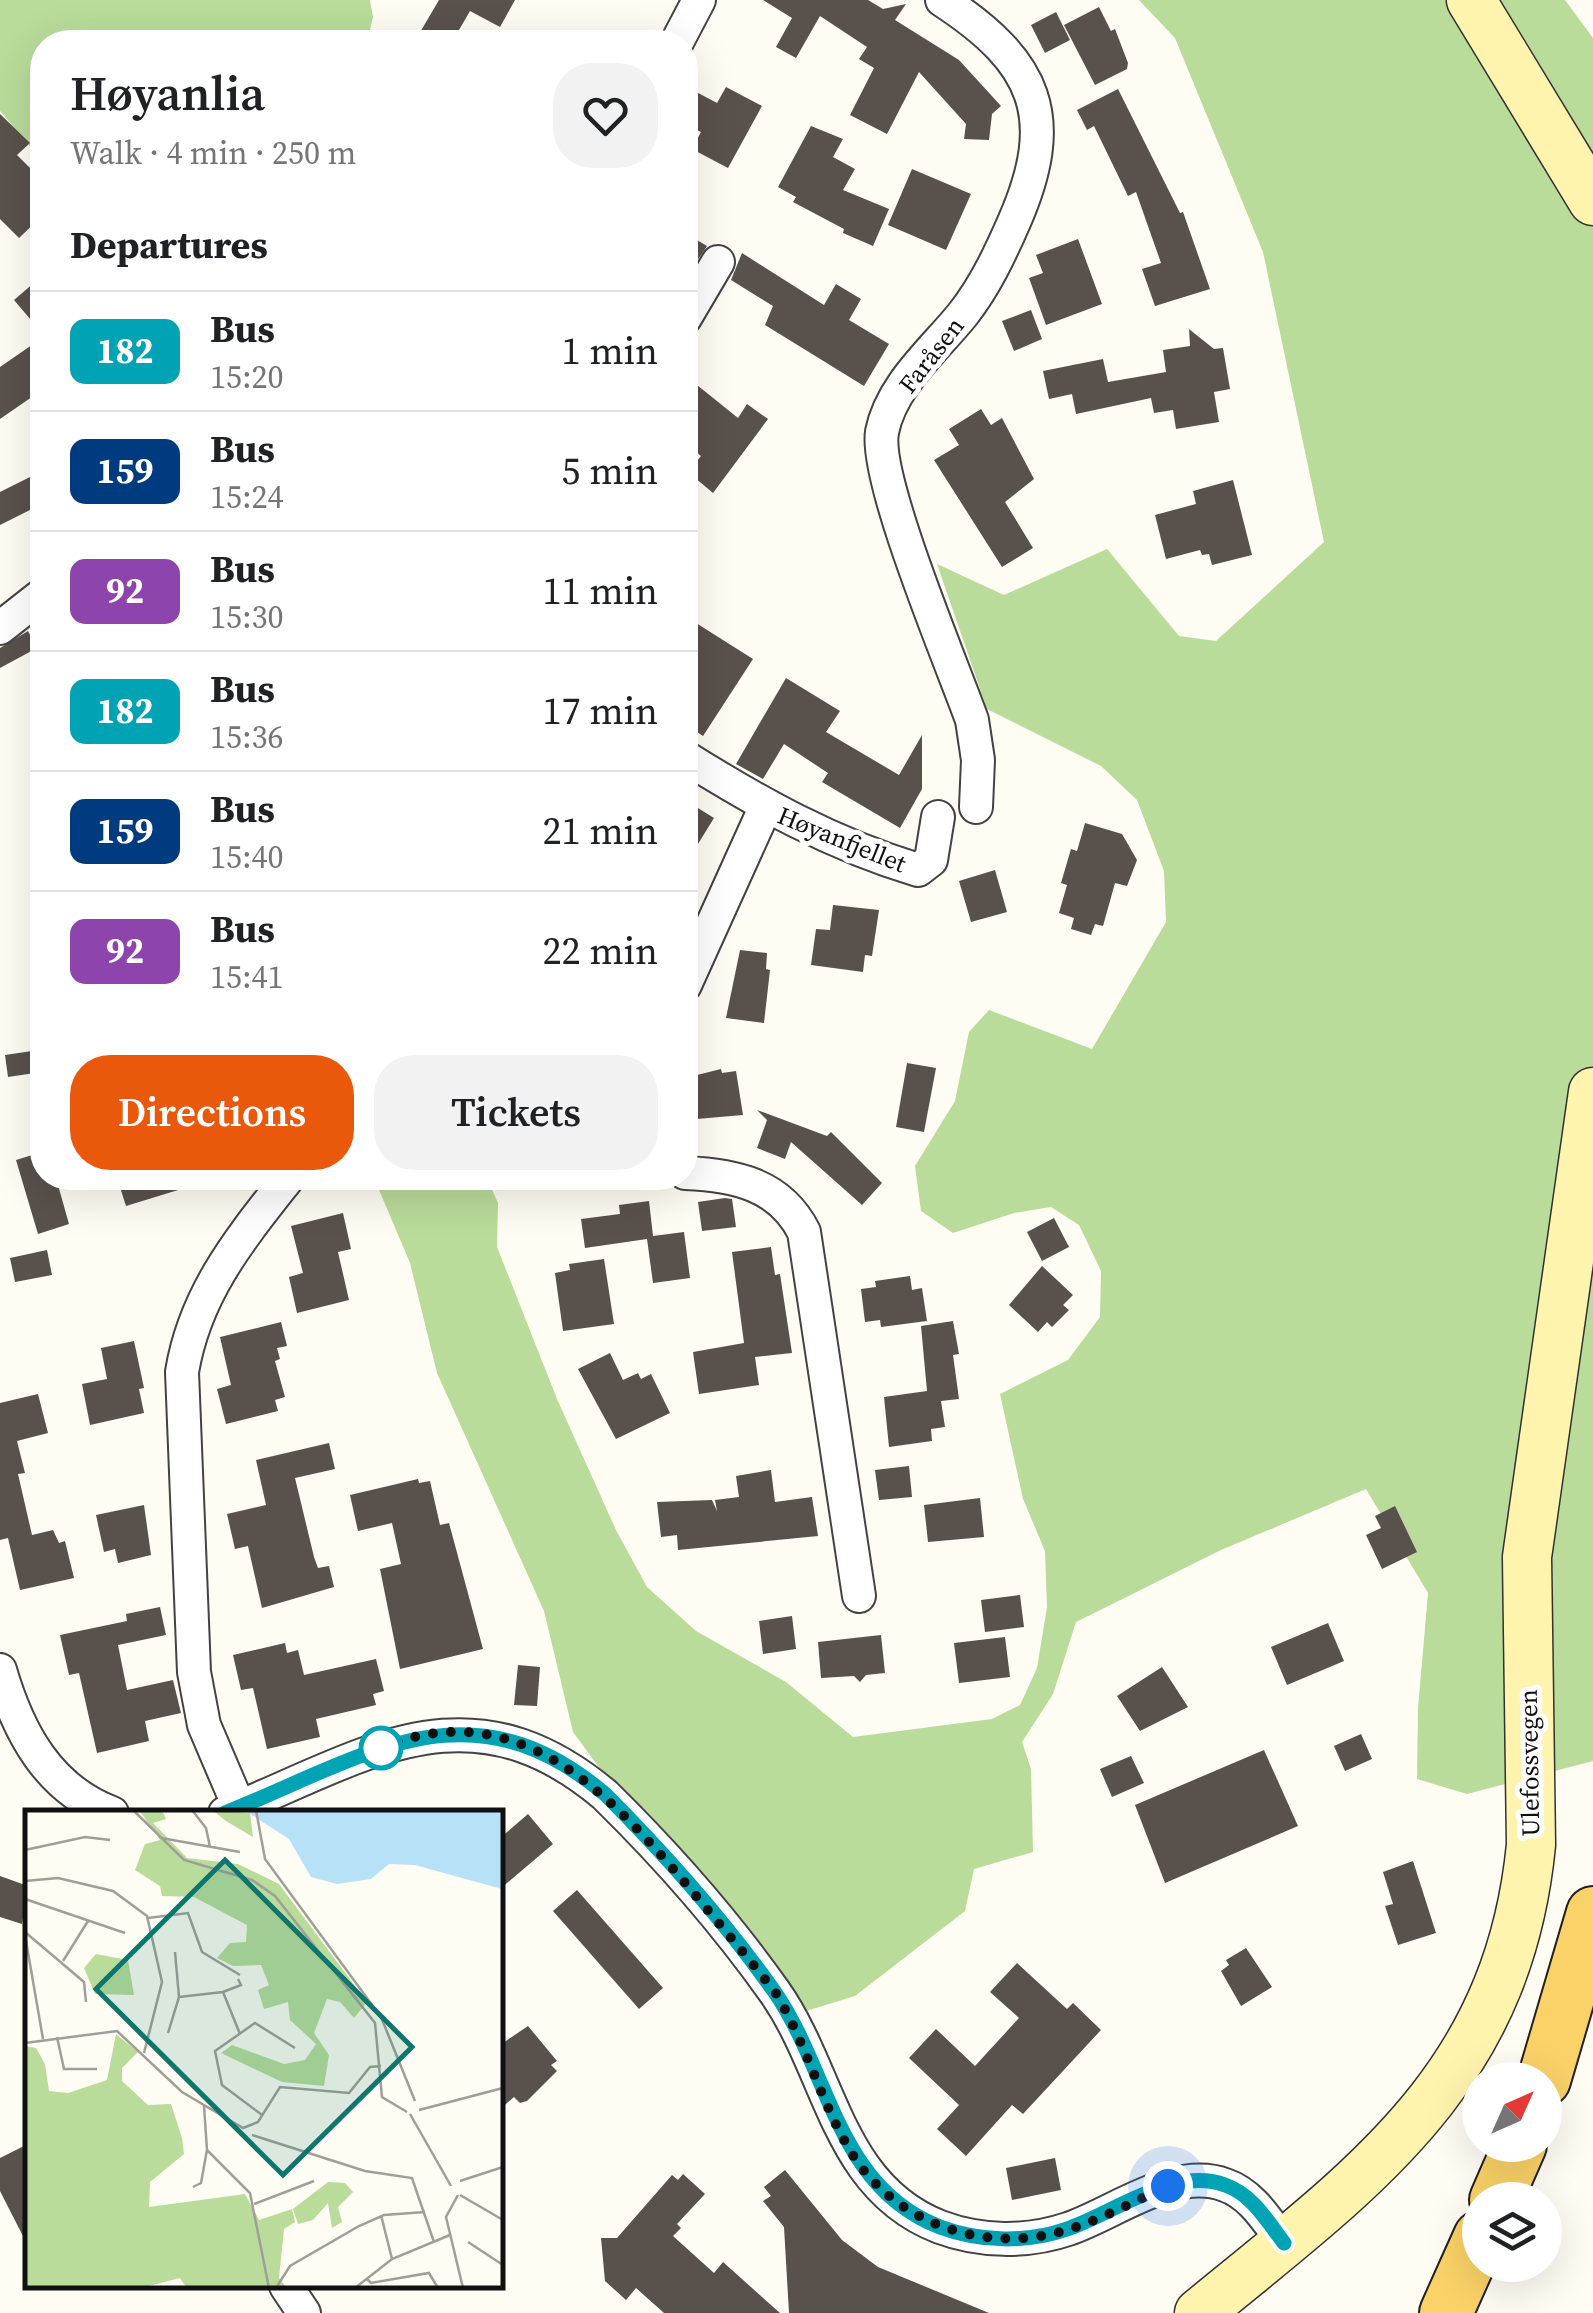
<!DOCTYPE html>
<meta charset="utf-8">
<style>
body{margin:0;font-family:"Source Serif 4",serif;background:#f2f2f2;color:#202124;height:100vh;display:flex;flex-direction:column;font-size:38px;white-space:nowrap}
*{box-sizing:border-box;margin:0}
p{font-size:32px;color:#757577}
.icon{flex:none;width:55px;height:55px;fill:none;stroke:currentColor;stroke-width:2;stroke-linecap:round;stroke-linejoin:round}
.map{position:relative;flex:1;overflow:hidden}
.details{position:absolute;left:30px;top:30px;width:668px;height:1160px;display:flex;flex-direction:column;background:#fff;border-radius:40px;box-shadow:0 10px 40px #0002}
.details>*{flex:none}
.badge{padding:0 20px;border-radius:15px;font-size:35px;line-height:65px}
.needle{width:65px;rotate:45deg}
.fabs{position:absolute;left:1462px;top:2062px;display:grid;gap:20px}
.fabs a{display:grid;place-items:center;width:100px;height:100px;border-radius:50%;background:#fff;box-shadow:0 10px 40px #0002;font-size:50px}
.you{position:absolute;width:50px;height:50px;margin:-25px;border:8px solid #fff;border-radius:50%;background:#1a73e8;box-shadow:0 0 0 15px #1a73e833}
.map>.badge{position:absolute;translate:-50% -50%;box-shadow:0 0 0 5px #fff}
h2{padding:0 40px;font-size:38px;line-height:90px}
.round{display:grid;place-items:center;flex:none;width:105px;height:105px;border-radius:40px;background:#f2f2f2}
.overview{display:flex;align-items:center;justify-content:space-between;height:170px;padding:0 40px}
h1{font-size:48px;font-weight:600;line-height:75px}
.cta{display:flex;gap:20px;margin-top:auto;padding:20px 40px}
.cta a{flex:1;height:115px;border-radius:40px;background:#ea580c;color:#fff;font-size:40px;font-weight:600;line-height:115px;text-align:center}
.cta a+a{background:#f2f2f2;color:#202124}
ul{padding:0;list-style:none}
li{display:flex;align-items:center;gap:30px;height:120px;padding:0 40px;border-top:2px solid #e0e0e0}
li div{flex:1}
li b{display:block;font-size:38px}
li em{font-style:normal}
li .badge{min-width:110px;font-weight:700;text-align:center}
.map>svg:first-child{display:block}
.forest{fill:#b9dc9a}
.building{fill:#59514c}
.lines{fill:none;stroke-linecap:round;stroke-linejoin:round}
.street-casing{stroke:#434343;stroke-width:36}
.secondary-casing{stroke:#323232;stroke-width:51}
.primary-casing{stroke:#212121;stroke-width:56}
.street{stroke:#fff;stroke-width:32}
.secondary{stroke:#fff4ae;stroke-width:48}
.primary{stroke:#fad268;stroke-width:52}
.line-casing{stroke:#fff;stroke-width:22}
.line{stroke:#00a3b4;stroke-width:15}
.walk{stroke:#101010;stroke-width:10;stroke-dasharray:0 18}
.stop-dot{fill:#fff;stroke:#00a3b4;stroke-width:5}
.labels{text-anchor:middle;stroke-width:10;stroke-linejoin:round;paint-order:stroke}
.street-label{font-size:25px;fill:#101010;stroke:#fff}
.inset-road{fill:none;stroke:#9f9e98;stroke-width:2.5}
.view{fill:#0f766e;fill-opacity:0.15;stroke:#0f766e;stroke-width:5}
.inset-edge{fill:none;stroke:#101010;stroke-width:5}
</style>
<div class="map">
<svg width="1593" height="2313" viewBox="0 0 1593 2313">
<rect width="100%" height="100%" fill="#fffcf3"/>
<g class="forest">
<path d="M 0,0 L 370,0 L 373,17 L 367,42 L 42,42 L 42,160 L 0,111 Z"/>
<path d="M 1139,0 L 1565,0 L 1593,38 L 1593,1761 L 1467,1794 L 1417,1779 L 1418,1708 L 1428,1593 L 1366,1489 L 1221,1550 L 1076,1622 L 1053,1694 L 1022,1742 L 1031,1769 L 1033,1852 L 974,1869 L 965,1911 L 855,1996 L 806,2011 L 724,1907 L 609,1781 L 573,1732 L 544,1611 L 437,1373 L 410,1263 L 374,1178 L 459,1178 L 490,1185 L 498,1203 L 497,1247 L 557,1399 L 616,1530 L 647,1587 L 696,1631 L 786,1682 L 853,1737 L 992,1719 L 1020,1705 L 1037,1668 L 1047,1607 L 1045,1551 L 1023,1499 L 1000,1394 L 1068,1360 L 1100,1317 L 1101,1271 L 1079,1225 L 1051,1207 L 1014,1213 L 953,1233 L 921,1211 L 915,1166 L 955,1101 L 969,1032 L 989,1010 L 1092,1049 L 1166,922 L 1164,871 L 1137,800 L 1101,766 L 987,709 L 937,564 L 1004,595 L 1107,549 L 1179,636 L 1216,641 L 1324,542 L 1263,252 L 1175,38 Z"/>
</g>
<g class="building">
<path d="M 439,0 L 515,0 L 500,27 L 470,11 L 452,42 L 435,42 L 419,34 Z"/>
<path d="M 763,0 L 868,0 L 883,9 L 906,4 L 895,20 L 959,60 L 1001,106 L 992,114 L 989,140 L 964,139 L 966,124 L 919,72 L 887,134 L 850,115 L 874,68 L 859,59 L 867,47 L 820,16 L 796,58 L 776,47 L 792,18 Z"/>
<path d="M 1099,7 L 1111,31 L 1115,29 L 1128,63 L 1127,69 L 1095,85 L 1064,25 Z"/>
<path d="M 1056,12 L 1070,40 L 1045,53 L 1031,25 Z"/>
<path d="M 685,86 L 717,103 L 726,87 L 762,106 L 728,168 L 692,149 L 701,132 L 685,124 Z"/>
<path d="M 1118,89 L 1180,213 L 1183,212 L 1210,289 L 1155,306 L 1142,269 L 1161,263 L 1136,192 L 1128,196 L 1094,126 L 1087,130 L 1077,110 Z"/>
<path d="M 0,114 L 30,143 L 17,155 L 42,180 L 42,216 L 19,238 L 0,219 Z"/>
<path d="M 811,126 L 843,139 L 833,157 L 855,169 L 843,190 L 889,209 L 873,246 L 843,233 L 844,229 L 793,202 L 796,197 L 778,187 Z"/>
<path d="M 912,169 L 971,194 L 946,250 L 888,225 Z"/>
<path d="M 685,233 L 707,246 L 685,279 Z"/>
<path d="M 1078,239 L 1102,304 L 1046,325 L 1029,278 L 1043,273 L 1036,255 Z"/>
<path d="M 742,253 L 824,305 L 836,284 L 861,299 L 849,320 L 889,344 L 864,386 L 765,325 L 773,306 L 731,280 Z"/>
<path d="M 42,276 L 42,333 L 14,300 Z"/>
<path d="M 1031,310 L 1042,339 L 1014,351 L 1002,321 Z"/>
<path d="M 1189,329 L 1214,349 L 1223,348 L 1230,389 L 1214,392 L 1219,422 L 1176,429 L 1173,410 L 1154,413 L 1151,398 L 1076,414 L 1072,394 L 1049,399 L 1043,371 L 1103,359 L 1108,382 L 1166,372 L 1163,350 L 1190,346 Z"/>
<path d="M 42,338 L 42,390 L 0,419 L 0,367 Z"/>
<path d="M 697,385 L 738,418 L 747,404 L 768,419 L 713,493 L 688,472 L 701,456 L 685,443 L 685,400 Z"/>
<path d="M 981,409 L 991,425 L 1002,418 L 1034,479 L 1005,502 L 1033,548 L 1002,567 L 934,460 L 959,445 L 949,429 Z"/>
<path d="M 42,471 L 42,504 L 0,525 L 0,492 Z"/>
<path d="M 1233,480 L 1252,555 L 1212,565 L 1209,554 L 1202,555 L 1200,550 L 1166,559 L 1155,515 L 1196,504 L 1193,491 Z"/>
<path d="M 685,616 L 753,659 L 703,736 L 685,724 L 685,715 L 697,697 L 685,689 Z"/>
<path d="M 28,631 L 37,648 L 0,668 L 0,648 Z"/>
<path d="M 786,678 L 840,711 L 826,732 L 899,775 L 922,735 L 922,789 L 900,828 L 822,782 L 828,773 L 784,744 L 763,779 L 736,764 Z"/>
<path d="M 685,800 L 714,818 L 685,865 Z"/>
<path d="M 1085,823 L 1122,834 L 1137,860 L 1127,886 L 1115,883 L 1103,926 L 1095,924 L 1091,935 L 1071,929 L 1074,918 L 1059,913 L 1067,885 L 1061,883 L 1071,849 L 1077,851 Z"/>
<path d="M 995,870 L 1007,912 L 971,922 L 959,881 Z"/>
<path d="M 833,905 L 879,910 L 872,956 L 865,955 L 863,972 L 811,965 L 816,929 L 830,930 Z"/>
<path d="M 740,950 L 767,953 L 766,969 L 770,970 L 764,1023 L 726,1018 Z"/>
<path d="M 32,1051 L 35,1073 L 8,1077 L 5,1055 Z"/>
<path d="M 907,1063 L 936,1068 L 924,1132 L 896,1127 Z"/>
<path d="M 721,1069 L 722,1073 L 736,1071 L 743,1115 L 685,1120 L 685,1078 Z"/>
<path d="M 757,1110 L 827,1136 L 831,1132 L 882,1183 L 862,1205 L 791,1142 L 785,1159 L 757,1148 L 767,1120 Z"/>
<path d="M 42,1152 L 42,1178 L 56,1178 L 69,1224 L 38,1234 L 16,1160 Z"/>
<path d="M 117,1178 L 200,1178 L 201,1183 L 126,1206 Z"/>
<path d="M 725,1198 L 732,1199 L 736,1227 L 702,1231 L 698,1202 Z"/>
<path d="M 649,1201 L 653,1236 L 684,1232 L 690,1278 L 653,1283 L 647,1239 L 585,1248 L 581,1219 L 620,1214 L 619,1205 Z"/>
<path d="M 343,1213 L 351,1249 L 338,1252 L 349,1300 L 297,1313 L 289,1277 L 303,1273 L 291,1226 Z"/>
<path d="M 1054,1218 L 1069,1247 L 1042,1261 L 1027,1232 Z"/>
<path d="M 771,1247 L 775,1275 L 780,1274 L 792,1353 L 755,1357 L 759,1385 L 699,1394 L 693,1352 L 744,1343 L 732,1252 Z"/>
<path d="M 47,1250 L 52,1275 L 15,1282 L 10,1258 Z"/>
<path d="M 604,1259 L 614,1324 L 563,1331 L 555,1273 L 570,1270 L 569,1264 Z"/>
<path d="M 1042,1266 L 1073,1295 L 1063,1305 L 1069,1310 L 1052,1327 L 1047,1322 L 1038,1332 L 1009,1305 Z"/>
<path d="M 910,1276 L 912,1290 L 922,1288 L 927,1321 L 881,1327 L 880,1320 L 865,1322 L 861,1289 L 876,1287 L 875,1281 Z"/>
<path d="M 953,1321 L 959,1354 L 953,1355 L 959,1399 L 941,1401 L 945,1427 L 931,1429 L 932,1441 L 889,1447 L 884,1397 L 927,1391 L 921,1326 Z"/>
<path d="M 281,1322 L 287,1346 L 277,1348 L 280,1359 L 275,1361 L 285,1397 L 275,1400 L 278,1411 L 226,1424 L 217,1389 L 231,1385 L 220,1337 Z"/>
<path d="M 134,1341 L 144,1388 L 139,1389 L 144,1413 L 90,1425 L 82,1384 L 107,1379 L 101,1348 Z"/>
<path d="M 610,1353 L 623,1380 L 638,1373 L 641,1379 L 651,1374 L 670,1413 L 616,1439 L 578,1369 Z"/>
<path d="M 38,1394 L 48,1433 L 17,1441 L 25,1473 L 18,1474 L 32,1535 L 53,1530 L 59,1543 L 65,1541 L 74,1578 L 20,1590 L 8,1538 L 0,1540 L 0,1403 Z"/>
<path d="M 329,1443 L 335,1469 L 295,1478 L 314,1557 L 318,1568 L 329,1566 L 334,1587 L 262,1608 L 248,1546 L 235,1549 L 227,1514 L 266,1505 L 256,1460 Z"/>
<path d="M 909,1466 L 912,1497 L 879,1500 L 875,1470 Z"/>
<path d="M 771,1470 L 775,1502 L 812,1497 L 818,1536 L 678,1550 L 677,1535 L 661,1537 L 657,1502 L 712,1500 L 717,1511 L 715,1500 L 739,1497 L 736,1476 Z"/>
<path d="M 418,1479 L 419,1483 L 430,1481 L 440,1525 L 449,1523 L 483,1649 L 400,1669 L 380,1569 L 401,1564 L 392,1523 L 358,1531 L 350,1495 Z"/>
<path d="M 980,1498 L 984,1537 L 928,1542 L 924,1505 Z"/>
<path d="M 144,1505 L 151,1555 L 118,1563 L 115,1549 L 104,1552 L 96,1515 Z"/>
<path d="M 1395,1506 L 1417,1552 L 1382,1569 L 1366,1535 L 1381,1528 L 1375,1516 Z"/>
<path d="M 1020,1595 L 1024,1627 L 985,1632 L 981,1600 Z"/>
<path d="M 160,1607 L 166,1635 L 118,1645 L 127,1690 L 173,1680 L 181,1713 L 145,1721 L 149,1741 L 97,1753 L 79,1673 L 69,1675 L 60,1635 L 127,1621 L 126,1614 Z"/>
<path d="M 792,1616 L 796,1649 L 763,1654 L 759,1621 Z"/>
<path d="M 1328,1623 L 1344,1661 L 1287,1685 L 1271,1647 Z"/>
<path d="M 881,1635 L 885,1673 L 866,1675 L 860,1682 L 854,1676 L 821,1678 L 818,1642 Z"/>
<path d="M 1005,1637 L 1010,1677 L 959,1683 L 954,1643 Z"/>
<path d="M 285,1643 L 287,1653 L 298,1650 L 304,1675 L 376,1659 L 384,1691 L 373,1694 L 376,1705 L 316,1719 L 320,1737 L 267,1749 L 253,1688 L 241,1690 L 233,1655 Z"/>
<path d="M 518,1665 L 540,1667 L 537,1706 L 514,1705 Z"/>
<path d="M 1162,1667 L 1188,1707 L 1140,1731 L 1117,1696 Z"/>
<path d="M 1361,1734 L 1372,1759 L 1345,1771 L 1334,1746 Z"/>
<path d="M 1264,1750 L 1298,1826 L 1165,1883 L 1135,1805 Z"/>
<path d="M 1131,1756 L 1144,1783 L 1112,1797 L 1100,1769 Z"/>
<path d="M 528,1814 L 553,1844 L 500,1889 L 500,1838 Z"/>
<path d="M 1413,1861 L 1436,1933 L 1398,1945 L 1385,1906 L 1393,1904 L 1383,1872 Z"/>
<path d="M 0,1876 L 28,1886 L 22,1924 L 0,1917 Z"/>
<path d="M 577,1890 L 663,1988 L 639,2009 L 553,1911 Z"/>
<path d="M 1246,1948 L 1272,1987 L 1241,2006 L 1221,1971 L 1229,1965 L 1226,1960 Z"/>
<path d="M 1017,1963 L 1067,2009 L 1073,2003 L 1101,2030 L 1023,2114 L 1012,2105 L 966,2156 L 937,2129 L 959,2105 L 909,2058 L 936,2029 L 975,2066 L 1019,2018 L 990,1992 Z"/>
<path d="M 528,2026 L 557,2061 L 551,2065 L 557,2071 L 527,2101 L 520,2103 L 514,2097 L 500,2109 L 500,2045 Z"/>
<path d="M 28,2144 L 28,2246 L 0,2191 L 0,2158 Z"/>
<path d="M 1055,2158 L 1061,2190 L 1012,2200 L 1006,2168 Z"/>
<path d="M 785,2170 L 842,2240 L 878,2267 L 989,2313 L 789,2313 L 784,2227 L 763,2201 L 771,2196 L 764,2187 Z"/>
<path d="M 683,2174 L 705,2194 L 677,2224 L 681,2228 L 673,2236 L 714,2273 L 723,2262 L 780,2313 L 664,2313 L 636,2288 L 626,2300 L 605,2281 L 601,2238 L 617,2238 L 672,2175 L 678,2180 Z"/>
</g>
<g class="lines">
<g class="street-casing">
<g id="street">
<path d="M 942,0 C 1037,62 1060,117 1014,222 C 1000,254 985,286 963,314 C 935,349 891,385 882,432 C 874,480 952,664 972,720 L 978,760 L 976,807"/>
<path d="M 677,42 L 699,0"/>
<path d="M 685,318 L 718,262"/>
<path d="M 0,628 L 42,595"/>
<path d="M 685,757 C 760,804 832,844 918,870 L 931,860 L 938,817"/>
<path d="M 685,985 L 765,808"/>
<path d="M 685,1173 C 734,1175 780,1184 804,1232 L 859,1596"/>
<path d="M 0,1670 C 18,1732 48,1789 112,1813"/>
<path d="M 239,1807 L 204,1725 L 194,1672 L 182,1372 C 195,1293 240,1239 288,1178"/>
<path d="M 225,1813 C 365,1756 468,1680 605,1795 C 665,1854 725,1922 774,1991 C 831,2071 836,2187 940,2227 C 980,2242 1027,2243 1068,2229 C 1115,2213 1174,2166 1225,2185 C 1252,2194 1268,2222 1284,2243"/>
<path d="M 286,2286 L 304,2313"/>
</g>
</g>
<g class="secondary-casing">
<g id="secondary">
<path d="M 1471,0 L 1593,201"/>
<path d="M 1199,2313 C 1366,2176 1508,2078 1531,1845 L 1527,1557 L 1593,1092"/>
</g>
</g>
<g class="primary-casing">
<g id="primary">
<path d="M 1544,2080 L 1593,1913"/>
<path d="M 1496,2200 L 1520,2145"/>
<path d="M 1446,2313 L 1480,2237"/>
</g>
</g>
<use href="#street" class="street"/>
<use href="#secondary" class="secondary"/>
<use href="#primary" class="primary"/>
</g>
<g class="lines">
<g class="line-casing">
<path id="line" d="M 225,1813 C 365,1757 468,1679 605,1794 C 665,1854 725,1922 774,1991 C 830,2071 836,2187 940,2227 C 980,2242 1027,2243 1067,2229 C 1114,2213 1174,2166 1225,2185 C 1252,2194 1268,2222 1284,2243"/>
</g>
<use href="#line" class="line"/>
<path class="walk" d="M 381,1748 C 515,1692 608,1792 686,1884 C 716,1920 746,1955 775,1992 C 807,2044 821,2105 854,2157 C 894,2218 970,2248 1041,2236 C 1085,2229 1128,2204 1168,2186"/>
</g>
<circle class="stop-dot" cx="381" cy="1748" r="20"/>
<g class="labels">
<g class="street-label">
<text transform="translate(931 355) rotate(-52)" y="9">Faråsen</text>
<text transform="translate(842 839) rotate(22)" y="9">Høyanfjellet</text>
<text transform="translate(1529 1763) rotate(-91)" y="9">Ulefossvegen</text>
</g>
</g>
<g transform="translate(25 1810)">
<rect width="478" height="478" fill="#fffcf3"/>
<path d="M 114,0 L 137,0 L 141,9 L 128,13 L 162,48 L 213,54 L 254,74 L 342,192 L 329,208 L 315,192 L 302,189 L 289,223 L 304,245 L 299,276 L 257,272 L 196,243 L 207,235 L 259,254 L 280,250 L 291,234 L 265,210 L 263,192 L 239,199 L 233,180 L 244,175 L 236,155 L 208,156 L 192,148 L 205,133 L 221,132 L 222,115 L 169,87 L 137,86 L 135,76 L 110,60 L 120,34 L 135,30 ZM 187,0 L 225,3 L 228,27 L 201,11 ZM 71,144 L 103,150 L 109,185 L 70,184 L 59,158 ZM 91,224 L 113,242 L 97,258 L 97,271 L 123,295 L 146,294 L 157,328 L 159,344 L 125,372 L 124,397 L 220,384 L 234,410 L 267,399 L 270,412 L 259,419 L 254,468 L 261,477 L 161,477 L 155,468 L 120,477 L 0,478 L 0,236 L 11,238 L 20,254 L 24,281 L 43,283 L 82,270 ZM 303,372 L 320,373 L 328,382 L 313,397 L 317,412 L 307,418 L 303,393 L 288,410 L 273,414 L 268,399 Z" fill="#b9dc9a"/>
<path d="M 219,0 L 477,0 L 477,79 L 390,55 L 364,54 L 346,69 L 312,74 L 286,67 L 264,29 Z" fill="#b7e1f7"/>
<path class="inset-road" d="M 108,0 L 159,50 L 227,70 L 250,86 L 350,213 L 357,287 L 382,302M 167,0 L 181,18 L 185,37M 231,0 L 240,49 L 356,207 L 390,291M 136,28 L 215,42M 0,40 L 60,27 L 85,30M 0,71 L 33,68 L 88,81 L 122,106 L 137,172 L 119,243M 0,89 L 100,123M 123,108 L 163,103 L 177,142 L 215,165M 0,122 L 59,172 L 61,192M 0,125 L 18,229M 38,151 L 63,111M 198,182 L 215,224M 154,187 L 198,182 L 216,175 L 213,169M 143,223 L 154,187 L 150,142M 32,227 L 39,259 L 72,259M 0,233 L 92,221 L 157,282 L 218,318 L 233,312 L 255,277 L 324,283 L 345,257 L 356,256M 394,300 L 478,278M 385,304 L 426,376M 237,305 L 197,275 L 190,241 L 230,213 L 270,238M 227,325 L 340,361 L 387,368 L 409,432M 182,340 L 225,383 L 244,478M 435,371 L 478,357M 168,377 L 176,373 L 182,340 L 179,296M 433,385 L 421,407 L 438,478M 435,385 L 478,410M 229,394 L 289,371M 356,405 L 367,449M 443,432 L 478,455M 342,469 L 346,473 L 404,463 L 413,478M 251,478 L 265,456 L 334,416 L 359,405 L 400,402M 330,478 L 367,449 L 425,425"/>
<path class="view" d="M 200,50 L 387,237 L 258,365 L 71,179 Z"/>
<rect width="478" height="478" class="inset-edge"/>
</g>
</svg>
<div class="fabs">
<a><svg class="needle" viewBox="-14 -14 28 28"><path d="M0-13l5 13h-10z" fill="#e53935"/><path d="M0 13l5-13h-10z" fill="#757577"/></svg></a>
<a><svg class="icon" aria-label="layers" viewBox="0 0 24 24"><path d="M12 4l9 5-9 5-9-5zM3 14l9 5 9-5"/></svg></a>
</div>
<div class="you" style="left:1168px;top:2186px"></div>
<section class="details">
<div class="overview"><div><h1>Høyanlia</h1><p>Walk · 4 min · 250 m</p></div><a class="round"><svg class="icon" aria-label="heart" viewBox="0 0 24 24"><path d="M12 20l-8-8c-3-5 5-10 8-4 3-6 11-1 8 4z"/></svg></a></div>
<h2>Departures</h2>
<ul>
<li><span class="badge" style="background:#00a3b4;color:#fff">182</span><div><b>Bus</b><p>15:20</p></div><em>1 min</em></li>
<li><span class="badge" style="background:#003b80;color:#fff">159</span><div><b>Bus</b><p>15:24</p></div><em>5 min</em></li>
<li><span class="badge" style="background:#8e44ad;color:#fff">92</span><div><b>Bus</b><p>15:30</p></div><em>11 min</em></li>
<li><span class="badge" style="background:#00a3b4;color:#fff">182</span><div><b>Bus</b><p>15:36</p></div><em>17 min</em></li>
<li><span class="badge" style="background:#003b80;color:#fff">159</span><div><b>Bus</b><p>15:40</p></div><em>21 min</em></li>
<li><span class="badge" style="background:#8e44ad;color:#fff">92</span><div><b>Bus</b><p>15:41</p></div><em>22 min</em></li>
</ul>
<div class="cta"><a>Directions</a><a>Tickets</a></div>
</section>
</div>
